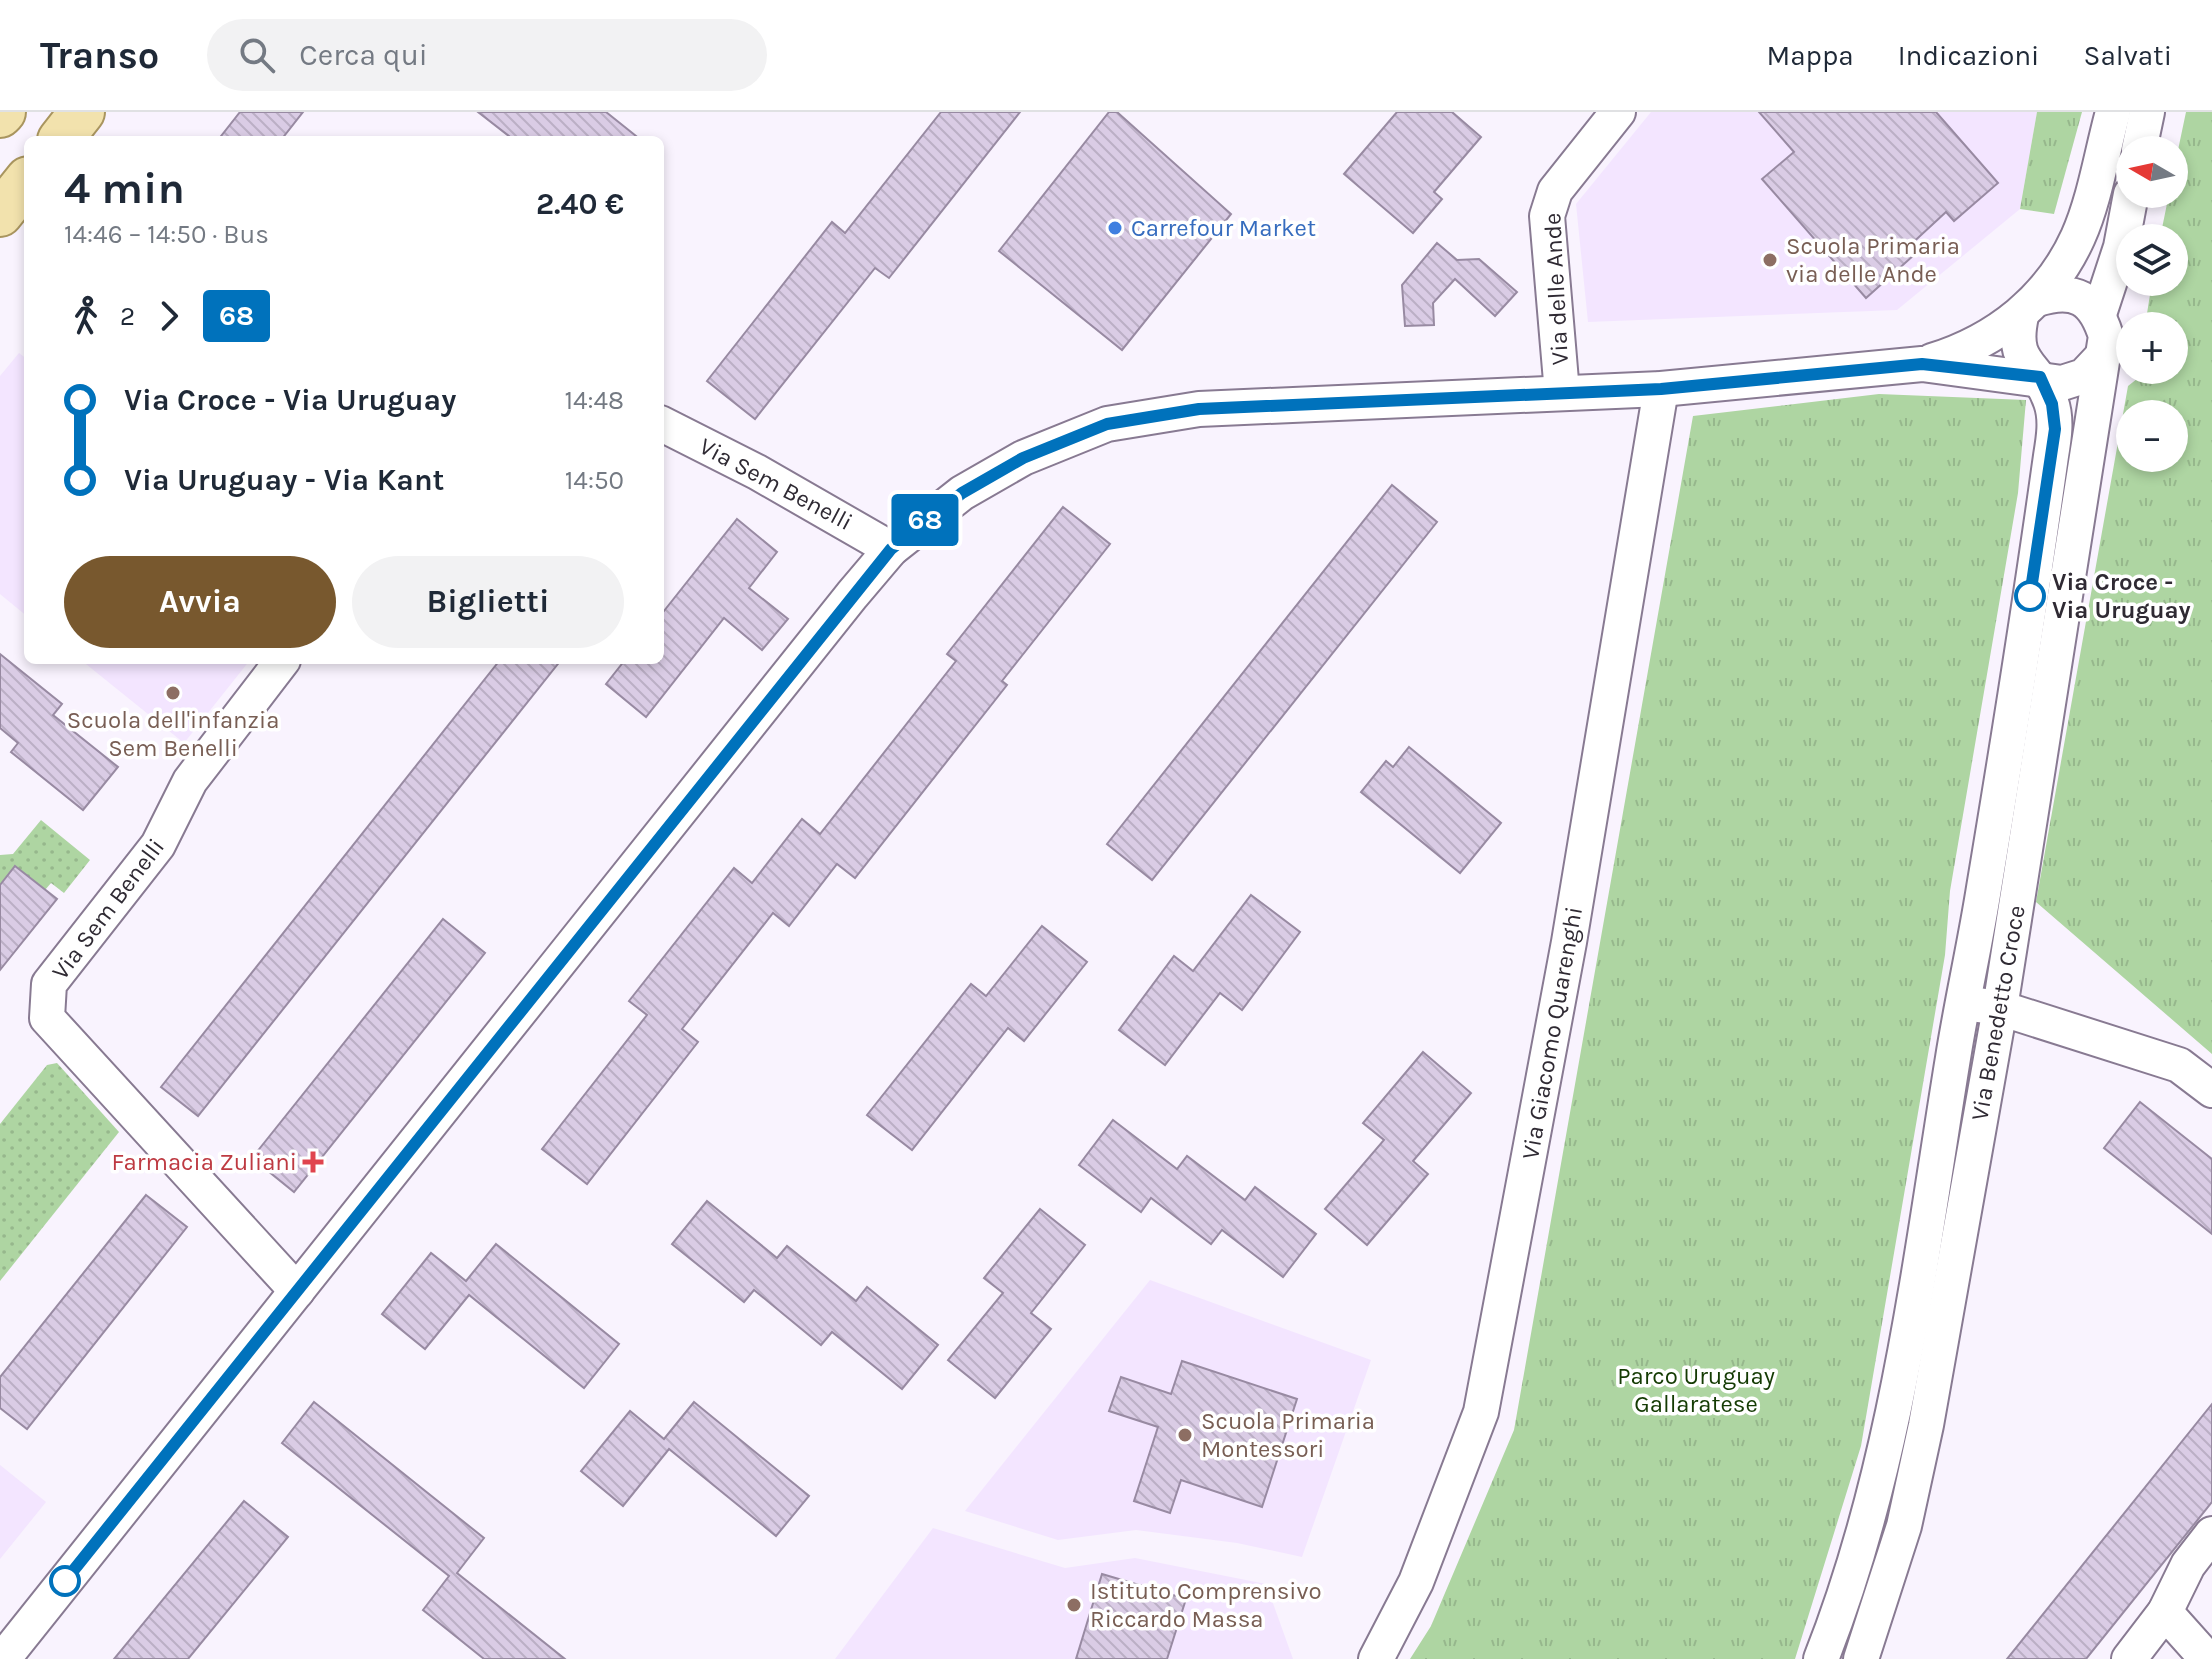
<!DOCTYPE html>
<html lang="it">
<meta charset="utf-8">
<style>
body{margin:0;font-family:Karla,sans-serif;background:#f2f2f3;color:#1f2937;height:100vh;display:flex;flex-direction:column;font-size:30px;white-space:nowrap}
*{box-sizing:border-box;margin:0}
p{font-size:26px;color:#747a83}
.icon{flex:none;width:44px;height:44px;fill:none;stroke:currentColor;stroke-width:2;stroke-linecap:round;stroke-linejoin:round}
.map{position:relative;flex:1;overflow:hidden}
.drawer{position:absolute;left:24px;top:24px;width:640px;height:528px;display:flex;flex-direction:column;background:#fff;border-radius:12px;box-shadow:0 4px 12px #0003}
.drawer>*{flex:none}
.badge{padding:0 16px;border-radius:6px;font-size:28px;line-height:52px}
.needle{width:52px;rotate:279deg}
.tools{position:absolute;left:2116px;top:24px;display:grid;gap:16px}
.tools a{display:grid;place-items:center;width:72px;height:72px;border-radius:50%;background:#fff;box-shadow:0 4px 12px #0003;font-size:40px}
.map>.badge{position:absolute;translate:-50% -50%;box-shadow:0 0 0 4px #fff}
.legs{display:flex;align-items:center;gap:12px;height:88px;padding:0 40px;font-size:26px}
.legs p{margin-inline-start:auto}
.overview{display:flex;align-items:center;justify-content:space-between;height:136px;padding:0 40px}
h1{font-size:44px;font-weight:700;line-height:60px}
.primary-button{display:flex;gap:16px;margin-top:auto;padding:16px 40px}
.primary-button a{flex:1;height:92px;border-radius:48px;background:#78582e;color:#fff;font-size:32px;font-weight:700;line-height:92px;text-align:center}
.primary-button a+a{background:#f2f2f3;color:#1f2937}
ul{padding:0 40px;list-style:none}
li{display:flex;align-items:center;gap:28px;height:80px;font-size:30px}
li i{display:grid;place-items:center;width:12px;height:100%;margin:0 10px;background:currentColor}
li i::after{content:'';width:20px;height:20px;margin:-10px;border:6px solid;border-radius:50%;background:#fff}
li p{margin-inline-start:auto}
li:first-child i{background:linear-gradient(#0000 50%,currentColor 0)}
li:last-child i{background:linear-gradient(currentColor 50%,#0000 0)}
header{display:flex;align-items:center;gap:48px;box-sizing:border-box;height:112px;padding:0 40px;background:#fff;border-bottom:2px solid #e0e1e3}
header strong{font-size:38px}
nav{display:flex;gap:44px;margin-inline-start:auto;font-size:28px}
.search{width:560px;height:72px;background:#f2f2f3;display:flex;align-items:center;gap:20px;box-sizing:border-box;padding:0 28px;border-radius:44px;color:#747a83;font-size:30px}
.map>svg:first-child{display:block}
.built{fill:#f3e5ff}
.grass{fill:url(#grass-dots)}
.park{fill:url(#park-tufts);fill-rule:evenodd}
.building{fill:url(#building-back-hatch);stroke:#988aa2;stroke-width:2}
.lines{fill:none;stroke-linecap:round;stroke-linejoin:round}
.minor-casing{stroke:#887a92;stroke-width:38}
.primary-casing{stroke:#a9955f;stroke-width:48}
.minor{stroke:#fff;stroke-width:34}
.primary{stroke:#f2e2ad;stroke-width:44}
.line-1-casing{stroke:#fff;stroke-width:18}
.line-1{stroke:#0072bc;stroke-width:12}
.shop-dot{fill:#3f7fe0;stroke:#fff;stroke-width:3}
.education-dot{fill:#8d6e63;stroke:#fff;stroke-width:3}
.stop-1-dot{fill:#fff;stroke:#0072bc;stroke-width:4}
.health-dot{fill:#e0444e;stroke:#fff;stroke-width:3}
.labels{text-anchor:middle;stroke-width:7;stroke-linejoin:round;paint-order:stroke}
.shop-label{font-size:24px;fill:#366cbe;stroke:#fff;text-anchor:start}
.education-label{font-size:24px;fill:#785e54;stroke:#fff;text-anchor:start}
.street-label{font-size:24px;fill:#2f2a33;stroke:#fff}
.stop-label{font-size:24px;font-weight:bold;fill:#2f2a33;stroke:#fff;text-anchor:start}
.health-label{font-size:24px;fill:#be3a42;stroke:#fff;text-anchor:end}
.park-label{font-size:24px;fill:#143b03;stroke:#fff}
</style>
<header>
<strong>Transo</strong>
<div class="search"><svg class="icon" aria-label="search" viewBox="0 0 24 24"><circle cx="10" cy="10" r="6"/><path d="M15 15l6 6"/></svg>Cerca qui</div>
<nav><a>Mappa</a><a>Indicazioni</a><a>Salvati</a></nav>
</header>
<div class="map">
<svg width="2212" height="1547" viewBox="0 0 2212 1547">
<defs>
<pattern id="grass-dots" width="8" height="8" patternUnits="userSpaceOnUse" patternTransform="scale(2)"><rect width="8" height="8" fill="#aed5a2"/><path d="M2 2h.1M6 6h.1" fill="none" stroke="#96b78c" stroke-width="1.8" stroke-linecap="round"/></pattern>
<pattern id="park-tufts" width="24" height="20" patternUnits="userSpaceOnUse" patternTransform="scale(2)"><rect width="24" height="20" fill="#aed5a2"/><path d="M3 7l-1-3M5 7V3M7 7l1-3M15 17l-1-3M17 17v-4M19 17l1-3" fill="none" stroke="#96b78c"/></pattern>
<pattern id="building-back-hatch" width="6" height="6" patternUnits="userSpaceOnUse" patternTransform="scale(2)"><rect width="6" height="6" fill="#dacce5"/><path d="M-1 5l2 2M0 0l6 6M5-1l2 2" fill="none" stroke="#bbafc5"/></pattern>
</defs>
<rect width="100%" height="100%" fill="#f9f3fe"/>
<g class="built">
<path d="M 1651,0 L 2037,0 L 2020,97 L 1897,198 L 1588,210 L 1576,92 Z"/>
<path d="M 19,241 L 28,248 L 28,505 L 0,482 L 0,264 Z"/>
<path d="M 81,548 L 250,548 L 184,631 Z"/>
<path d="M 1150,1168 L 1371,1248 L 1302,1445 L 1237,1431 L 1136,1418 L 1058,1428 L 965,1399 Z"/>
<path d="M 0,1353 L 46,1390 L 0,1447 Z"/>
<path d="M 933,1416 L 1065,1456 L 1135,1446 L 1266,1472 L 1293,1547 L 835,1547 Z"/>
</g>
<g class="grass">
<path d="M 41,708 L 90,748 L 64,781 L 51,771 L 45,778 L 0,773 L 0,743 L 13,742 Z"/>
<path d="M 57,951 L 119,1020 L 0,1169 L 0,1012 L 47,953 Z"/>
</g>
<g class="park">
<path d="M 2037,0 L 2082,0 L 2054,102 L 2020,97 Z"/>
<path d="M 2186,0 L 2212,0 L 2212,942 L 2036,790 L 2128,274 L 2142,263 L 2143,258 L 2174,258 L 2174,214 L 2145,214 L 2152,170 L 2174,170 L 2174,126 L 2160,126 L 2169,82 L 2174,82 L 2174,57 ZM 2130,302 L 2174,302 L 2174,346 L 2130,346 Z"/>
<path d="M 1879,282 L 2026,288 L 2018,381 L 1950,779 L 1945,843 L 1861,1334 L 1795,1547 L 1410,1547 L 1431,1514 L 1514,1318 L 1693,304 Z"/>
</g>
<g class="building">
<path d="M 240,0 L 303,0 L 281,28 L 218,28 Z"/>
<path d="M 478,0 L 606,0 L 641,28 L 514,28 Z"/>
<path d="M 941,0 L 1020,0 L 889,166 L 875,156 L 755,307 L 707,269 L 832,110 L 845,121 Z"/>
<path d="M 1109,0 L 1117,0 L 1231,102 L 1122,238 L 999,139 Z"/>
<path d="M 1397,0 L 1452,0 L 1481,25 L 1434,80 L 1442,87 L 1413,121 L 1344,62 Z"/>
<path d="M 1759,0 L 1936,0 L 1998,71 L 1954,109 L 1946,100 L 1907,136 L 1914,143 L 1866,186 L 1762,67 L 1794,40 Z"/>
<path d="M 1437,131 L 1457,148 L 1479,147 L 1517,180 L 1495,204 L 1455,167 L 1433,191 L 1434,213 L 1405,214 L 1402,173 Z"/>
<path d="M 1392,373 L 1437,410 L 1152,768 L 1107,732 Z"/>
<path d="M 1063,395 L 1110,432 L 1002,569 L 1007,573 L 855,766 L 837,752 L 789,814 L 773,801 L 682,917 L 698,930 L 587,1072 L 542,1037 L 647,903 L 629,889 L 734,756 L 752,771 L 802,707 L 820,722 L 956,549 L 947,542 Z"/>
<path d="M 737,407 L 777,440 L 749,476 L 788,507 L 762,538 L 724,506 L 646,605 L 606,572 L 625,548 L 660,548 L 660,504 Z"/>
<path d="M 0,542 L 62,592 L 53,603 L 118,655 L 83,698 L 11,640 L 18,631 L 0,616 Z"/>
<path d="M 500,548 L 561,548 L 198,1004 L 161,975 Z"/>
<path d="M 1409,635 L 1501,711 L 1460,761 L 1361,680 L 1386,649 L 1393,655 Z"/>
<path d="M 15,754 L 57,787 L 0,858 L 0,773 Z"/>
<path d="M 1251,783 L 1300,820 L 1242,898 L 1220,881 L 1165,953 L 1119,918 L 1174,844 L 1193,859 Z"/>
<path d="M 443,807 L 485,841 L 294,1080 L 252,1046 Z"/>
<path d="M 1042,814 L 1087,850 L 1024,929 L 1008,916 L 912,1038 L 867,1003 L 971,872 L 986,884 Z"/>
<path d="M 1423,940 L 1471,981 L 1413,1049 L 1428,1062 L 1367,1133 L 1325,1097 L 1384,1028 L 1363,1011 Z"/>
<path d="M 2140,990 L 2212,1047 L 2212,1122 L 2104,1036 Z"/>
<path d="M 1113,1008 L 1177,1057 L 1187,1044 L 1245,1088 L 1255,1075 L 1316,1122 L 1283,1165 L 1222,1118 L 1211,1132 L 1151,1086 L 1141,1100 L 1079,1053 Z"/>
<path d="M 146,1083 L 187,1115 L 27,1317 L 0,1296 L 0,1265 Z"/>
<path d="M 707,1089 L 777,1146 L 787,1134 L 856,1189 L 867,1175 L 938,1233 L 902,1277 L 832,1220 L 821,1233 L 754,1178 L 744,1190 L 672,1132 Z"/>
<path d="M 1040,1097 L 1085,1133 L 1031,1201 L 1051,1217 L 995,1286 L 948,1248 L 1003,1181 L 984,1166 Z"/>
<path d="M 496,1132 L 619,1232 L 584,1276 L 469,1183 L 425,1237 L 382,1202 L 431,1141 L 466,1169 Z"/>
<path d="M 1182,1249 L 1297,1287 L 1262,1395 L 1181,1368 L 1170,1401 L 1134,1389 L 1158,1315 L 1109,1299 L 1121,1265 L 1171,1282 Z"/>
<path d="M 314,1290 L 484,1426 L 457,1461 L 565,1547 L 484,1547 L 423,1498 L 449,1464 L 282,1331 Z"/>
<path d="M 694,1290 L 809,1384 L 776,1424 L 669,1337 L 623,1394 L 581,1359 L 630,1299 L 664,1327 Z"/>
<path d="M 2212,1292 L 2212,1390 L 2086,1547 L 2007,1547 Z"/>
<path d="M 244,1389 L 288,1425 L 188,1547 L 114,1547 Z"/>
<path d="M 1102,1462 L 1186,1487 L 1167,1547 L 1076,1547 Z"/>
</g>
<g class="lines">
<g class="minor-casing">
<g id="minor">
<path d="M 2139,38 L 2147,0"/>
<path d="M 2099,202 L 2121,135 L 2131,82"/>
<path d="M 1932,249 C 1997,229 2050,187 2078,125 C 2095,87 2102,40 2113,0"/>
<path d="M 1562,281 L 1547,104 L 1555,79 L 1618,0"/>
<path d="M 660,311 L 757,360 L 891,437"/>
<path d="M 283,548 L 190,669 L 158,733 L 49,872 L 47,906 L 297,1179"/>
<path d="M 1978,893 L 2000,896 L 2179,953 L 2212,978"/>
<path d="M 2165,1500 L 2207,1547"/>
<path d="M 3,1547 L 852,483 L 891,437 L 962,381 L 1023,346 L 1107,312 L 1199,297 L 1661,277 L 1922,252 L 2062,271 L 2084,264 L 2100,247"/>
<path d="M 1376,1547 L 1416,1470 L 1481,1300 L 1569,830 L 1661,277"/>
<path d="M 1821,1547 C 1897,1355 1920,1148 1953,946 C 1962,889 1975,833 1984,776 C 2008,632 2031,488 2051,344 C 2054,326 2057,307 2051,290 C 2037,249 2010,255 2021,204"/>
<path d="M 1861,1547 L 1904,1414 L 1926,1313 L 2000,896 L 2106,224 C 2094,186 2075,175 2037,187"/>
<path d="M 2129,1547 L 2165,1500 L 2188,1453 L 2212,1422"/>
</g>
</g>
<g class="primary-casing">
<g id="primary">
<path d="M 0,3 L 3,0"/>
<path d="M 60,28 L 82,0"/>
<path d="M 0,102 L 28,67"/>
</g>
</g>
<use href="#minor" class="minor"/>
<use href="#primary" class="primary"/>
</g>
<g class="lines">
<g class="line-1-casing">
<path id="line-1" d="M 65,1469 L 891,437 L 962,381 L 1023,346 L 1107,312 L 1199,297 L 1661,277 L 1922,252 L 2040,265 L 2052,292 L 2055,317 L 2030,484"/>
</g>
<use href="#line-1" class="line-1"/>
</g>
<circle class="shop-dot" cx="1115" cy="116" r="8"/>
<g class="education-dot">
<circle cx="1770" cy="148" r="8"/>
<circle cx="173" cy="581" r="8"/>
<circle cx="1185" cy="1323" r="8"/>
<circle cx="1074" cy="1493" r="8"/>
</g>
<g class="stop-1-dot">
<circle cx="2030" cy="484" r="14"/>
<circle cx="65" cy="1469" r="14"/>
</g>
<path class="health-dot" d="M309 1038h8v8h8v8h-8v8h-8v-8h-8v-8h8z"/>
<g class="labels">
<g class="shop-label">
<text x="1131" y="124">Carrefour Market</text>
</g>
<g class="education-label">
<text x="1786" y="142">Scuola Primaria<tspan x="1786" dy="28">via delle Ande</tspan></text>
<text x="173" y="616" text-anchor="middle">Scuola dell'infanzia<tspan x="173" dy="28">Sem Benelli</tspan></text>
<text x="1201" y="1317">Scuola Primaria<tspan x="1201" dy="28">Montessori</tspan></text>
<text x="1090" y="1487">Istituto Comprensivo<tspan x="1090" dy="28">Riccardo Massa</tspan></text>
</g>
<g class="street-label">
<text transform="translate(1556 177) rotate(-93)" y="8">Via delle Ande</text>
<text transform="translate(776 372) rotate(28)" y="8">Via Sem Benelli</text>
<text transform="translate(108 797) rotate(-53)" y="8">Via Sem Benelli</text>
<text transform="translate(1998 901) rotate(-80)" y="8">Via Benedetto Croce</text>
<text transform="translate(1552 921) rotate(-80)" y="8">Via Giacomo Quarenghi</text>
</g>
<g class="stop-label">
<text x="2052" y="478">Via Croce -<tspan x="2052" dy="28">Via Uruguay</tspan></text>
</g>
<g class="health-label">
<text x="297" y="1058">Farmacia Zuliani</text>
</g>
<g class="park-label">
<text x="1696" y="1272">Parco Uruguay<tspan x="1696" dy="28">Gallaratese</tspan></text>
</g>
</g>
</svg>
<div class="tools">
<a><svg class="needle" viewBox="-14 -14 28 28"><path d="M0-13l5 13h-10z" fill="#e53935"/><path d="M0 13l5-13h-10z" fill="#747a83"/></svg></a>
<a><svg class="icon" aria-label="layers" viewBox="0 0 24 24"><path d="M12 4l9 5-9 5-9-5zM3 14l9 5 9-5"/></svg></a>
<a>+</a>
<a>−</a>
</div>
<b class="badge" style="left:925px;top:408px;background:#0072bc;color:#fff">68</b>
<section class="drawer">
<div class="overview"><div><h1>4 min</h1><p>14:46 – 14:50 · Bus</p></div><b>2.40 €</b></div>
<div class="legs"><svg class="icon" aria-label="walk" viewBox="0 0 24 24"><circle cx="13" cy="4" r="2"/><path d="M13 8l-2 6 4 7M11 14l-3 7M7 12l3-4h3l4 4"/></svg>2<svg class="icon" aria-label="forward" viewBox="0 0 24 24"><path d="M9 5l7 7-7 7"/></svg><b class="badge" style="background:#0072bc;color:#fff">68</b></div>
<ul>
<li><i style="color:#0072bc"></i><b>Via Croce - Via Uruguay</b><p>14:48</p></li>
<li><i style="color:#0072bc"></i><b>Via Uruguay - Via Kant</b><p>14:50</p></li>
</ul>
<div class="primary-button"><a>Avvia</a><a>Biglietti</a></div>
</section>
</div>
